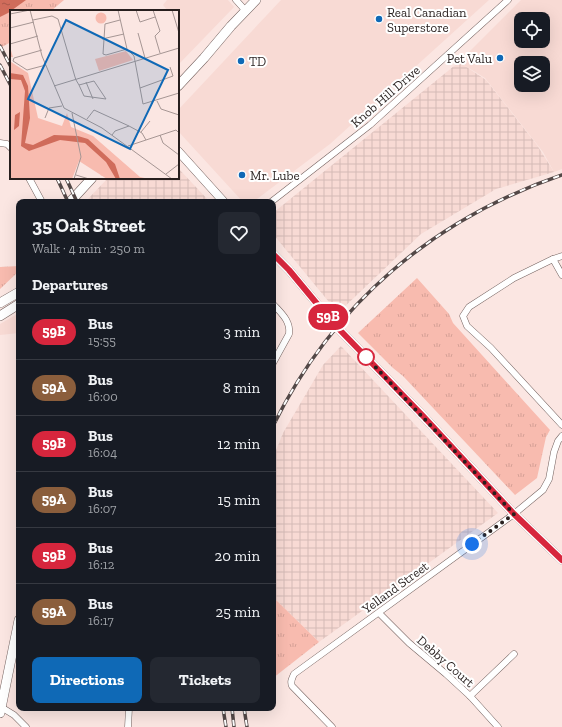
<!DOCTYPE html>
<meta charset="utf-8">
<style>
body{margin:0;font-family:"Zilla Slab",serif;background:#242831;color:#f1f3f6;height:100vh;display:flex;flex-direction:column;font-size:15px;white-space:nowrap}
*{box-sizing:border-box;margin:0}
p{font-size:13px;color:#9ea1a6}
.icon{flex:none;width:22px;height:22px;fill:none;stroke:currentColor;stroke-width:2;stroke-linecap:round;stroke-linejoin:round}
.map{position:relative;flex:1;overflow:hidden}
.details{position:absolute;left:16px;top:199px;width:260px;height:512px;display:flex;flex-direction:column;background:#171b24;border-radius:8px;box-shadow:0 4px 16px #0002}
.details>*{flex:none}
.badge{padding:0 8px;border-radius:13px;font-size:14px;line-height:26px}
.controls{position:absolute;left:514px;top:12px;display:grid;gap:8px}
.controls a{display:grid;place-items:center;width:36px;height:36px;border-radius:8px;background:#171b24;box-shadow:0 4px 16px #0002;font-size:20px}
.you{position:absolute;width:20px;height:20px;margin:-10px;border:3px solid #fff;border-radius:50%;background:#1a73e8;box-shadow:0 0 0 6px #1a73e833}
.map>.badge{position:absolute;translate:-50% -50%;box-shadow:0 0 0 2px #fff}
h2{padding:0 16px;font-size:15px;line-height:36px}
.round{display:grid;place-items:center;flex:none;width:42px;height:42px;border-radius:8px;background:#242831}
.headline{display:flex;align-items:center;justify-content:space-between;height:68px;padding:0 16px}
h1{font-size:19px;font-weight:700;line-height:30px}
.primary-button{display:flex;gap:8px;margin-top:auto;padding:8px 16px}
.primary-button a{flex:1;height:46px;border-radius:8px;background:#0f69b6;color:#fff;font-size:16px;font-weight:700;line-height:46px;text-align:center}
.primary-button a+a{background:#242831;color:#f1f3f6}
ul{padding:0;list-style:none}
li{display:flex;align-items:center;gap:12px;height:56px;padding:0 16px;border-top:1px solid #363941}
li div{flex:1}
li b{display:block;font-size:15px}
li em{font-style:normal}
li .badge{min-width:44px;font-weight:700;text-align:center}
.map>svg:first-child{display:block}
.built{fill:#f8dad4;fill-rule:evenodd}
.industrial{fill:url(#industrial-grid)}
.grass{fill:url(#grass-tufts)}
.water{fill:url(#water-ripples)}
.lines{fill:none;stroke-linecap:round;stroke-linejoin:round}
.minor-casing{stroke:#756360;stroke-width:7}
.tertiary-casing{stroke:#756360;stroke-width:9}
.secondary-casing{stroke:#756360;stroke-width:10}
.minor{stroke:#fff;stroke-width:6}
.tertiary{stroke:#fff;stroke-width:8}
.secondary{stroke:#fff;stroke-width:9}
.rail-casing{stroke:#534847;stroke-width:3.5}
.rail{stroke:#fff;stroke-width:2;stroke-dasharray:6;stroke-linecap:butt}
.line-casing{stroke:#fff;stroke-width:9}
.line{stroke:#d7263d;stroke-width:6}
.walk{stroke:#271f1e;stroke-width:4;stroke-dasharray:0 7.2}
.poi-dot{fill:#0f69b6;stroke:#fff;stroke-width:1.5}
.stop-dot{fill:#fff;stroke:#d7263d;stroke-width:2}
.labels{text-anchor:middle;stroke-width:4;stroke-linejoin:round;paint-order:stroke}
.poi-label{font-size:13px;fill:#271f1e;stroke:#fff;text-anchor:start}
.street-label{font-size:13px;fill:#271f1e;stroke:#fff}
.inset-road{fill:none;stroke:#a69694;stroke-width:1}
.view{fill:#0f69b6;fill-opacity:0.15;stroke:#0f69b6;stroke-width:2}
.inset-edge{fill:none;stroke:#271f1e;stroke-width:2}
</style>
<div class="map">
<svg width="562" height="727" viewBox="0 0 562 727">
<defs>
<pattern id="industrial-grid" width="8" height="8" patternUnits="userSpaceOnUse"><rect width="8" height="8" fill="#f8dad4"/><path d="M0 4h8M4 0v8" fill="none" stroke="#d5bbb6"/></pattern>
<pattern id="grass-tufts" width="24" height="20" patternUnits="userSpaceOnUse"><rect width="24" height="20" fill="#f8bbaf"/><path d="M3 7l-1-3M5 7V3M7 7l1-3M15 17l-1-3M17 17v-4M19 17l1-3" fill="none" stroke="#d5a096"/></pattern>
<pattern id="water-ripples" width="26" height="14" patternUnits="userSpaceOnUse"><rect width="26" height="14" fill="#d06c5b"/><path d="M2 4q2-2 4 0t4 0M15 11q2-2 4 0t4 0" fill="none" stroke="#a9584b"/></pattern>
</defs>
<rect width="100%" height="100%" fill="#fbe6e2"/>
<g class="built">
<path d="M 167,0 L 228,0 L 234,7 L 178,65 L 178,11 L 168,11 L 163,5 Z"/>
<path d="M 281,0 L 489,0 L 330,144 L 253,202 L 243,202 L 178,131 L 178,110 Z"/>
<path d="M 521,0 L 562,0 L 562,169 L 554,172 L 543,152 L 485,78 L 459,62 ZM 521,19 L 543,19 L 543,41 L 521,41 ZM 521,63 L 543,63 L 543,85 L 521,85 Z"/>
<path d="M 19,313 L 19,333 L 0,335 L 0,324 Z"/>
</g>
<g class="industrial">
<path d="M 459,62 L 486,80 L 537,145 L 554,172 L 496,189 L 421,234 L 338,313 L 273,234 L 273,213 Z"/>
<path d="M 178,168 L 210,202 L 89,202 L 88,199 L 108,178 L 178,178 Z"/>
<path d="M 341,346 L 498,513 L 319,642 L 273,597 L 273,458 L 283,433 L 323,365 Z"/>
</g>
<g class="grass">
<path d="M 0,0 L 64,0 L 51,11 L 11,11 L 11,42 L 0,48 Z"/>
<path d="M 19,266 L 19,271 L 0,289 L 0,267 Z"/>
<path d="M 417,278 L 449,314 L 453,323 L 550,430 L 546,437 L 537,478 L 515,495 L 403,376 L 393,368 L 358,333 Z"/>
<path d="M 273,597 L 319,642 L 273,678 Z"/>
</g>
<path class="water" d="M 0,0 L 26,0 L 8,13 L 0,17 Z"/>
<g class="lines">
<g class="minor-casing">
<g id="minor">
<path d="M 236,0 L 245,10"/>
<path d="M 0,143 L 7,144 L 11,148"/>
<path d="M 29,178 L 42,202"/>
<path d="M 271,202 L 370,125 L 508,0"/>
<path d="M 562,256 L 553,259 L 514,278 L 469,307 L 463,316 L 467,326 L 491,348 L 562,425"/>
<path d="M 553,259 L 562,275"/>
<path d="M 273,304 C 281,313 291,321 289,334 L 273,363"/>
<path d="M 379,613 L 409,643 L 446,674 L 470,696 L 498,727"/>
<path d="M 470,696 L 514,654"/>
<path d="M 1,707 L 14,715 L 26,727"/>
<path d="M 128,727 L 129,708"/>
<path d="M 332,727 L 292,686 C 290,681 292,679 294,674 L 514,514 L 543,490 L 549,479 L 554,452 L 558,441 L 562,436"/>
</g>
</g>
<g class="tertiary-casing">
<g id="tertiary">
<path d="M 178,151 L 224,202"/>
<path d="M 273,254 L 289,270 L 323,311 L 337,327 L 424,417 L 514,514 L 562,560"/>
</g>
</g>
<g class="secondary-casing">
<g id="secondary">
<path d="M 178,86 L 204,58 L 231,26 L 256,0"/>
<path d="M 70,202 L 92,178"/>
<path d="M 0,303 L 19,292"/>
<path d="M 0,316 L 19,304"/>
<path d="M 0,713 L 19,620"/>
</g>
</g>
<use href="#minor" class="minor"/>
<use href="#tertiary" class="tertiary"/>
<use href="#secondary" class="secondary"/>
<g class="rail-casing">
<g id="rail">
<path d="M 0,46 L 11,67"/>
<path d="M 0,65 L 11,86"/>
<path d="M 57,178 L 68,202"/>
<path d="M 66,178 L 77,202"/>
<path d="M 273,426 C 333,304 433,219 562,175"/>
<path d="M 223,708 L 226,727"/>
<path d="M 232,708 L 234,727"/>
<path d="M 244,708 L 247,727"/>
</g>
</g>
<use href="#rail" class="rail"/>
</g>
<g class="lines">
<g class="line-casing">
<path id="line" d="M 273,254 L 289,270 L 323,311 L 337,327 L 424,417 L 514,514 L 562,560"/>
</g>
<use href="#line" class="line"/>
<path class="walk" d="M 366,357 L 514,514 L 472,544"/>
</g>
<g class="poi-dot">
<circle cx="379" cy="19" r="4"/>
<circle cx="500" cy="58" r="4"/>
<circle cx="241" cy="61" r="4"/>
<circle cx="242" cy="175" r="4"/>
</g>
<circle class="stop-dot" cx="366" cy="357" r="8"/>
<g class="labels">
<g class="poi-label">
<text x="387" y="17">Real Canadian<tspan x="387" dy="15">Superstore</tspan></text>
<text x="492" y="63" text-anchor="end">Pet Valu</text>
<text x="249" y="66">TD</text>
<text x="250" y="180">Mr. Lube</text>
</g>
<g class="street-label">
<text transform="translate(385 96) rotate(-41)" y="5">Knob Hill Drive</text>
<text transform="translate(395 587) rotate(-36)" y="5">Yelland Street</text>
<text transform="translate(446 661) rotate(41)" y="5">Debby Court</text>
</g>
</g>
<g transform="translate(10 10)">
<rect width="169" height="169" fill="#fbe6e2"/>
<path d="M85.5 8a5.5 5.5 0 1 1 11 0a5.5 5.5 0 1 1-11 0ZM 0,37 L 3,47 L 0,47 L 1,52 L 18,63 L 28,108 L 52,116 L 57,103 L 61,117 L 83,126 L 130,167 L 139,169 L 97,169 L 69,151 L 62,169 L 0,169 ZM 116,41 L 123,50 L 89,61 L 85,49 Z" fill="#f8bbaf"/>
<path d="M 16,96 L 10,133 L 25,140 L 49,131 L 51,140 L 31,141 L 23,145 L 22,149 L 11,147 L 0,139 L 0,129 L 4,130 L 6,127 L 11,103 ZM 18,121 L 34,127 L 35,129 L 16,135 L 14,131 ZM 93,157 L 97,158 L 103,169 L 90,165 L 95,164 Z" fill="#f8bbaf"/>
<path d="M 0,63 L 13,65 L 18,76 L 20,108 L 15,133 L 23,135 L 44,125 L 68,126 L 78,129 L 105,154 L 110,169 L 106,169 L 96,152 L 75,133 L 50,130 L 19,141 L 11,136 L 15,81 L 11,70 L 0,69 ZM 10,102 L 9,116 L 4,120 L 5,105 Z" fill="#d06c5b"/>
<path class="inset-road" d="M 20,0 L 32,46 L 54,98 L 92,118 L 162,169M 108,0 L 117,39 L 124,46 L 133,94 L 169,83M 126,0 L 130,12 L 145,7M 143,0 L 150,21 L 145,26 L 150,43M 162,0 L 169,23M 0,4 L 20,0M 23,10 L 42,6 L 48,9 L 65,67 L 66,70 L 69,75 L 74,86 L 96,89 L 84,71 L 69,75M 110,10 L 95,14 L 93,44 L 96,45 L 117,39M 0,18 L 24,12M 128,23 L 135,48M 92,29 L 114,24M 0,34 L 28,26M 32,40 L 4,48 L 3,51 L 17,60 L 36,55M 76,72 L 83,89M 44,76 L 169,38M 130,78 L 163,66 L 160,57M 147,91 L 151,99 L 169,105M 62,103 L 71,147 L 64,169M 35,108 L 39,98 L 52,96M 77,109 L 84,100 L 119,116M 131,122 L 140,111M 102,125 L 105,121 L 119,116 L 132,123 L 136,130M 150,125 L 153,133 L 169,145M 118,136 L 166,120 L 169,123M 156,164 L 169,154M 66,165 L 79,169"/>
<path class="view" d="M 56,10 L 158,60 L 120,139 L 18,89 Z"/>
<rect width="169" height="169" class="inset-edge"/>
</g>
</svg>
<div class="controls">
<a><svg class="icon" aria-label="locate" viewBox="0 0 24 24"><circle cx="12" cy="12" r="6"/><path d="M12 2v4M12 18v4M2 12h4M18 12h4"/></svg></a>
<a><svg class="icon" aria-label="layers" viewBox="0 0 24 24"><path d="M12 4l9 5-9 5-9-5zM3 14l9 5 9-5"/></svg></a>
</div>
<div class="you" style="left:472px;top:544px"></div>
<b class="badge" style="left:328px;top:317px;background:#d7263d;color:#fff">59B</b>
<section class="details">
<div class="headline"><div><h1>35 Oak Street</h1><p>Walk · 4 min · 250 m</p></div><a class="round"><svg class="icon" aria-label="heart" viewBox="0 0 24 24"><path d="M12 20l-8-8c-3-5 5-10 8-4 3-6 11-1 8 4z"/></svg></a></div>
<h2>Departures</h2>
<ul>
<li><span class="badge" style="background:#d7263d;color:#fff">59B</span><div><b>Bus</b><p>15:55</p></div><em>3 min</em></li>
<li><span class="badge" style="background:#8b5e3c;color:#fff">59A</span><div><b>Bus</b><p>16:00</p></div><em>8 min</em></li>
<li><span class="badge" style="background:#d7263d;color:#fff">59B</span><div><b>Bus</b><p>16:04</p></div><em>12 min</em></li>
<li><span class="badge" style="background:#8b5e3c;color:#fff">59A</span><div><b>Bus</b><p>16:07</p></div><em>15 min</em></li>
<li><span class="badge" style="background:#d7263d;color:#fff">59B</span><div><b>Bus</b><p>16:12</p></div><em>20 min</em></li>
<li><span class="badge" style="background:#8b5e3c;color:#fff">59A</span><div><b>Bus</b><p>16:17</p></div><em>25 min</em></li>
</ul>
<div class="primary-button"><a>Directions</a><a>Tickets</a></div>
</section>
</div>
